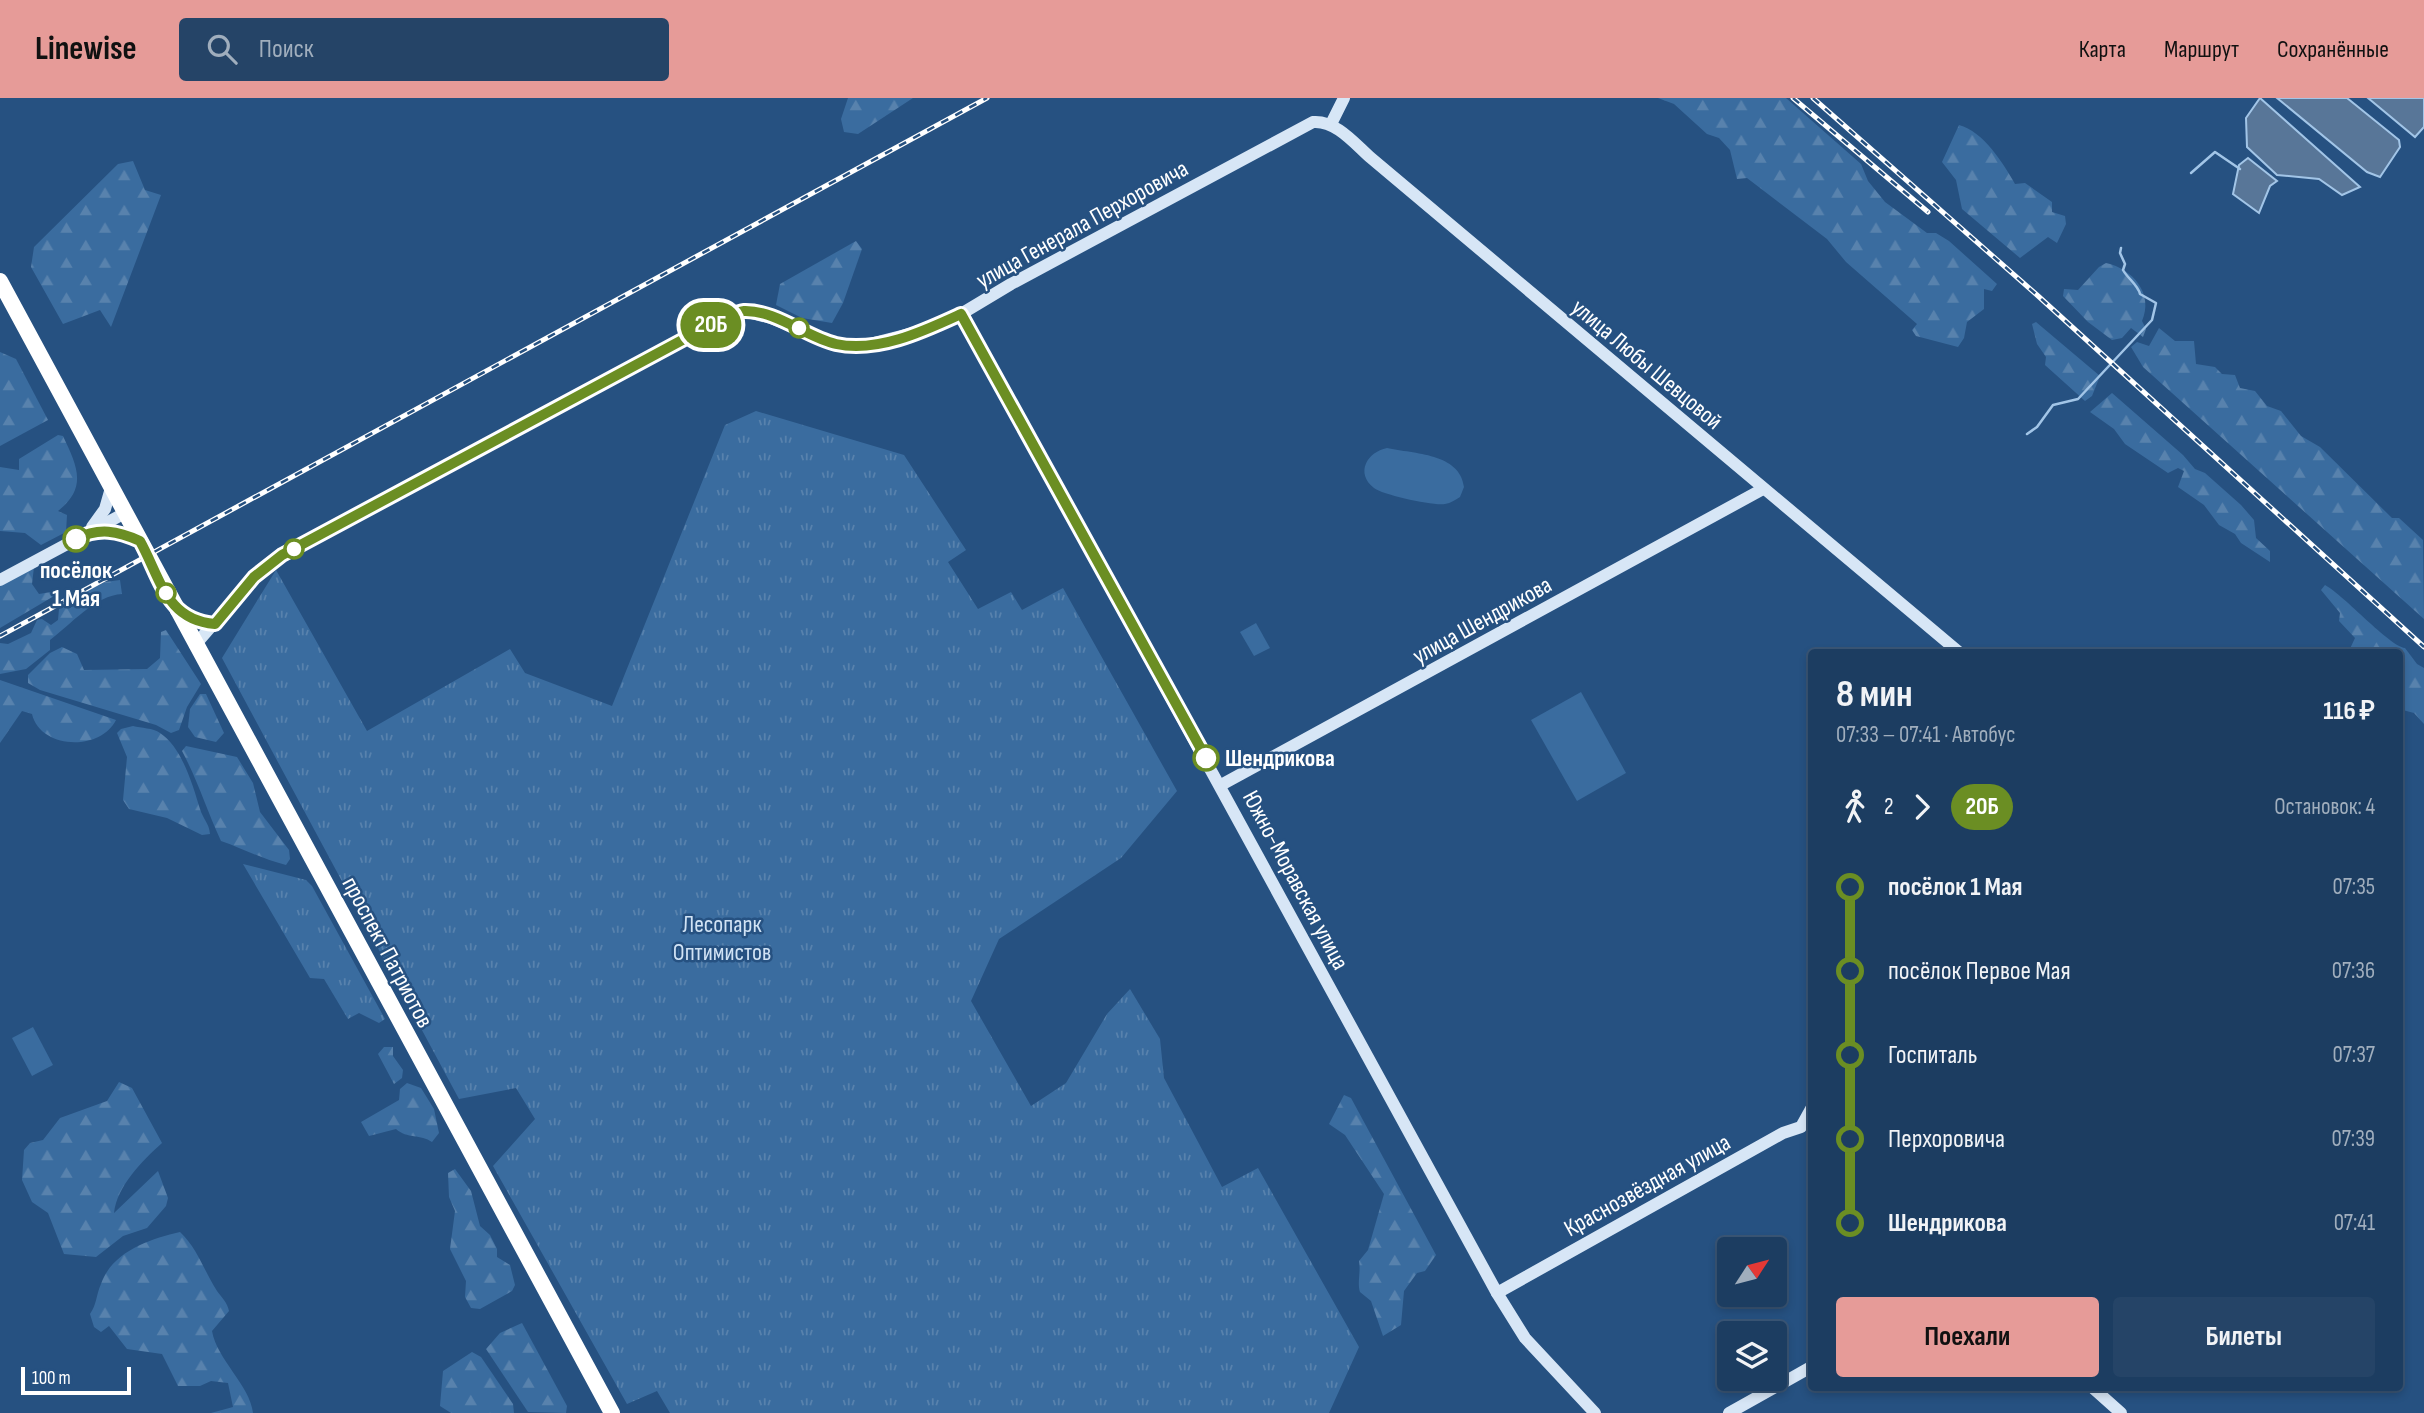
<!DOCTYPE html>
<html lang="ru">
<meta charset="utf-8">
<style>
body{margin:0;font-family:"Sofia Sans Condensed",sans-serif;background:#254467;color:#f1f3f6;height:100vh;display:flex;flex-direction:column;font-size:26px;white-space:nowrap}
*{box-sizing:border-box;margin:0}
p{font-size:23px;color:#a0aebd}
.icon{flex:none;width:38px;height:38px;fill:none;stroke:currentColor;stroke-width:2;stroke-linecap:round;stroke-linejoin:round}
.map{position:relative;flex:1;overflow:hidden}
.details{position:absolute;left:1808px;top:551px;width:595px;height:742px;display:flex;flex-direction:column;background:#1c3d61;border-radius:7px;box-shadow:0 4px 10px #0003,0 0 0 2px #3a5676}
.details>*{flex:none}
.badge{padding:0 14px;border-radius:23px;font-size:24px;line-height:46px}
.needle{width:46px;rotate:54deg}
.buttons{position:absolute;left:1717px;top:1139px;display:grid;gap:14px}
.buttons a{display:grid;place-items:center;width:70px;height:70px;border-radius:7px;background:#1c3d61;box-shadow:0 4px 10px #0003,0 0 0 2px #3a5676;font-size:35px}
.scale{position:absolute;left:21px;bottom:18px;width:110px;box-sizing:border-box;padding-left:7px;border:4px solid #fff;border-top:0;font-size:19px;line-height:24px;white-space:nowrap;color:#fff;-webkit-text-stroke:5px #265181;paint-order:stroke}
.map>.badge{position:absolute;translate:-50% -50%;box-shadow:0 0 0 4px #fff}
.legs{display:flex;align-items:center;gap:10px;height:77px;padding:0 28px;font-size:23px}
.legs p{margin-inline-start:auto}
.summary{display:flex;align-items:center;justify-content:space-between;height:119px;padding:0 28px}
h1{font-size:38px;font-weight:700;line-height:52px}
.action{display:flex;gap:14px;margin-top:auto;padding:14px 28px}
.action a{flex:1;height:80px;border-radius:7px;background:#e69b98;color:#111;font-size:28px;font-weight:700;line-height:80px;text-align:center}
.action a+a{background:#254467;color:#f1f3f6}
ul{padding:0 28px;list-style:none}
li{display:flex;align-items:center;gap:24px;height:84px;font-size:26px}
li i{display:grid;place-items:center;width:10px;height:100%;margin:0 9px;background:currentColor}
li i::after{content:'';width:18px;height:18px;margin:-9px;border:5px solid;border-radius:50%;background:#1c3d61}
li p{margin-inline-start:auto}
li:first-child i{background:linear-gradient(#0000 50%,currentColor 0)}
li:last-child i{background:linear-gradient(currentColor 50%,#0000 0)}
header{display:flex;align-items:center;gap:42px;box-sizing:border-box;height:98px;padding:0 35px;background:#e69b98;color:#111}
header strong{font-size:33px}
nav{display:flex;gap:38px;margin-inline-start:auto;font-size:24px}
.search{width:490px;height:63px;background:#254467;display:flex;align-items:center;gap:18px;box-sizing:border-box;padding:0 24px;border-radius:7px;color:#a0aebd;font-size:26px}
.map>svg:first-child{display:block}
.grass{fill:#3a6c9f}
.forest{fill:url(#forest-firs)}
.park{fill:url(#park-tufts)}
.water{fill:#587698;stroke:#a2c5e7;stroke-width:2}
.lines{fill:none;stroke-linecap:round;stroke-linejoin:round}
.stream{stroke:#a2c5e7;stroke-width:2.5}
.secondary{stroke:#d7e6f6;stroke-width:12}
.highway{stroke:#fff;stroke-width:16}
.rail-casing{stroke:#fff;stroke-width:5}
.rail{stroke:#265181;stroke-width:2.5;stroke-dasharray:8;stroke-linecap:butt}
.line-1-casing{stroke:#fff;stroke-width:16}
.line-1{stroke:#6b8e23;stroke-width:10}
.stop-1-dot{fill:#fff;stroke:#6b8e23;stroke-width:3.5}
.labels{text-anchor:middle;stroke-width:5;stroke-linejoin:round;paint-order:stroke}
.street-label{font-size:24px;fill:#fff;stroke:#265181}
.stop-label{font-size:24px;font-weight:bold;fill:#fff;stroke:#265181}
.park-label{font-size:24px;fill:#d1e3f5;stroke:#265181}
</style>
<header>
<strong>Linewise</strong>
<div class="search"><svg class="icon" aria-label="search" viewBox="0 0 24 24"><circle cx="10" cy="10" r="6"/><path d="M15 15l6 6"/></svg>Поиск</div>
<nav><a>Карта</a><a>Маршрут</a><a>Сохранённые</a></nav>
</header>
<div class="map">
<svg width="2424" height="1315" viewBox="0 0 2424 1315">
<defs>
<pattern id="forest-firs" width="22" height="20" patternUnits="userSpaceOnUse" patternTransform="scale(1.75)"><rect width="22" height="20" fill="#3a6c9f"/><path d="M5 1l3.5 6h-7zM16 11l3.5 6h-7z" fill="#5882ad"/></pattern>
<pattern id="park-tufts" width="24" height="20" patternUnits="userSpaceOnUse" patternTransform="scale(1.75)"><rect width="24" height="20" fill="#3a6c9f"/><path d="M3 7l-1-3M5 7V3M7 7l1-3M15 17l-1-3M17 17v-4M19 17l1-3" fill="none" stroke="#5882ad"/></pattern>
</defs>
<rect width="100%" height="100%" fill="#265181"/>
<g class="grass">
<path d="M 1387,350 C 1414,356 1460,355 1464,389 L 1460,399 C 1455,402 1451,405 1445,406 C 1433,408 1383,397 1374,390 C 1355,375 1367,354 1387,350 Z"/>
<path d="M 1256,525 L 1270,550 L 1254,558 L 1240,534 Z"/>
<path d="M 1581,594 L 1626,675 L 1577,703 L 1531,622 Z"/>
<path d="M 33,929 L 53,967 L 32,978 L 12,940 Z"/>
</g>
<g class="forest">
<path d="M 848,0 L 913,0 L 858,36 L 844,34 L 841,21 Z"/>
<path d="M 1658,0 L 1786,0 L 1861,66 L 1868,83 L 1885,104 L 1927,135 L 1936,135 L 1949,143 L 1997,186 L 1992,193 L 1984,191 L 1984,211 L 1967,224 L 1964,240 L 1958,249 L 1916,238 L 1912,232 L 1917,226 L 1846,164 L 1827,141 L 1747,80 L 1737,81 L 1730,52 L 1719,40 L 1707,36 L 1674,6 Z"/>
<path d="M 1959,27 C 1983,33 2004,66 2015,86 L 2025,85 L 2052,104 L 2052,114 L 2065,118 L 2066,126 L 2057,145 L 2048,139 L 2020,160 L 1962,111 L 1956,82 L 1942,64 Z"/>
<path d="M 133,63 L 145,92 L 161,97 L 111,229 L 100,212 L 63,226 L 31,169 L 34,149 L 118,66 Z"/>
<path d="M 856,143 L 862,151 L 843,205 L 832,225 L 802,220 L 776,207 L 780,186 Z"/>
<path d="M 2106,165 C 2133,171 2154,196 2142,223 L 2146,231 L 2143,239 L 2131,230 L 2122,240 L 2112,242 L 2088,224 L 2063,198 L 2064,191 L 2078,192 L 2099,169 Z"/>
<path d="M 2036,224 L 2100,278 L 2092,298 L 2085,303 L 2045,267 L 2046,259 L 2037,246 L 2032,226 Z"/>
<path d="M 2159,230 L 2175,243 L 2194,243 L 2196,266 L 2215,269 L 2222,276 L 2235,277 L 2240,290 L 2255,293 L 2267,308 L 2281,313 L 2301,338 L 2320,349 L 2392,420 L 2399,420 L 2423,442 L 2424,521 L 2143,269 L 2131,249 L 2137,244 L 2149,248 Z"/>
<path d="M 0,254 L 16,261 L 48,322 L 0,348 Z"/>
<path d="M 2112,295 L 2183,357 L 2195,371 L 2205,375 L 2241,407 L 2254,422 L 2256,440 L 2270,453 L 2270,464 L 2241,445 L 2235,436 L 2219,427 L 2204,407 L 2178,389 L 2184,373 L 2178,370 L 2168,375 L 2125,346 L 2114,331 L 2090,314 Z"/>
<path d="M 58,337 L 63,338 C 77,368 88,389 58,413 L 67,417 L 66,434 L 41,447 L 25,435 L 0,433 L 0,369 L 19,372 L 19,361 Z"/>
<path d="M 34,469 L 32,486 L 39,496 L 51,494 L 54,498 L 0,530 L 0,488 Z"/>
<path d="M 120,482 L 122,496 C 96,497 70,527 50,542 L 50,552 L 26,571 L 0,576 L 0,545 L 8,546 L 31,535 L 37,522 L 42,521 L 51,527 L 58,522 L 59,511 L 62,509 L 70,510 L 85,500 L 87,493 L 105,484 Z"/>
<path d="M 2325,487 C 2345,498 2389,548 2405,550 L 2417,566 L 2424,570 L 2424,626 L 2414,615 L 2399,611 L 2399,555 L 2348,555 L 2355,540 L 2339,523 L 2340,515 L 2321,492 Z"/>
<path d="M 166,532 L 201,586 L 187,609 L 179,632 L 171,635 L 156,627 L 40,592 L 28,585 L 28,577 L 50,555 L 62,549 L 77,556 L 84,572 L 147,571 L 160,560 L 161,534 Z"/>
<path d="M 0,582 L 116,622 C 100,654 40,651 32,616 L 22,613 L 0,645 Z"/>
<path d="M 200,596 L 206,596 L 224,635 L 216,644 L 195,639 L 188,629 L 190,611 Z"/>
<path d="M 133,628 C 141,630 153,630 160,635 C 182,649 193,688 200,711 C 203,721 209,725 210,736 L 202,737 L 167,720 L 129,711 L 123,702 L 127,659 L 117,635 L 121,631 Z"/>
<path d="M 186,648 L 237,659 L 253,685 L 260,714 L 289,752 L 290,761 L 286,767 C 262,761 244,751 221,743 C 207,713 198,683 182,653 Z"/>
<path d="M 384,949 L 393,949 L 393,958 L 403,972 L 402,980 L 394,986 L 378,956 Z"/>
<path d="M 119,984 L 132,990 L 162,1045 C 142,1063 117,1088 114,1115 L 158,1073 L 168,1100 L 166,1108 L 147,1130 L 123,1138 L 96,1159 L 64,1156 L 48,1115 L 32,1104 L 22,1082 L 24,1052 L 30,1045 L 43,1042 L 60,1020 L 107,1003 Z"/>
<path d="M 407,985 L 421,990 L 434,1011 L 439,1035 L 432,1044 C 421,1036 407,1041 396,1031 L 369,1038 L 361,1024 L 399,1002 L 400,991 Z"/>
<path d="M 1344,997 L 1351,1000 L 1436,1157 L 1425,1173 L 1417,1175 L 1404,1193 L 1401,1227 L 1383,1238 L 1371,1203 L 1360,1194 C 1357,1185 1361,1174 1359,1163 L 1368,1152 L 1384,1096 L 1345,1037 L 1329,1026 Z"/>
<path d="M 455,1071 L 471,1093 L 480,1128 L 490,1137 L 497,1151 L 497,1159 L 510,1167 L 515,1187 L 512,1193 L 480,1211 L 471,1210 L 465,1199 L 466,1183 L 450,1151 L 455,1113 L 449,1099 L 448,1075 Z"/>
<path d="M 180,1134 C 198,1151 204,1173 217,1193 C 222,1200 227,1204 229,1213 L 212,1233 C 217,1262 250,1287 253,1315 L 211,1315 L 233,1309 L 228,1285 L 211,1283 L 200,1288 L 178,1288 L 162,1256 L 127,1251 L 109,1228 L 101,1234 L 94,1229 L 90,1216 C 97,1206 96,1197 101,1186 C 112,1154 149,1141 180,1134 Z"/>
<path d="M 522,1225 L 567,1308 L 566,1315 L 528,1314 L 486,1251 L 500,1235 Z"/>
<path d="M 472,1254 L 481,1259 L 513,1306 L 514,1315 L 451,1315 L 440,1308 L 443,1273 Z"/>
</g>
<g class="park">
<path d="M 756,313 L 904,357 L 966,452 L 948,464 L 978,511 L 1011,494 L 1022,512 L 1063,490 L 1177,693 L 1121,760 L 999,841 L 971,903 L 1031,1008 L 1066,985 L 1107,916 L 1130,891 L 1160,941 L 1164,980 L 1222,1089 L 1258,1070 L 1359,1249 L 1329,1315 L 670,1315 L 657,1293 L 627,1306 L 493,1068 L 535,1021 L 516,990 L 459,1001 L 222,560 L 276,472 L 367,633 L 510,551 L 525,575 L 612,608 L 725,327 Z"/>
<path d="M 243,766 L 306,782 L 312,788 L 385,921 L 379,925 L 359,915 L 348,921 L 324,881 L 310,880 Z"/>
</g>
<g class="water">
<path d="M 2260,0 L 2360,89 L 2342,97 L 2319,81 L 2277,77 L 2247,49 L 2246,20 Z"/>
<path d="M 2277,0 L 2347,0 L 2399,42 L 2400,49 L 2380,79 L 2367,74 Z"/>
<path d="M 2368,0 L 2424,0 L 2424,29 L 2415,39 Z"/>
<path d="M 2248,60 L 2277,83 L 2270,88 L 2259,115 L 2233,96 L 2239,67 Z"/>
</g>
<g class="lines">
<g class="stream">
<path d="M 2191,75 L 2215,54 L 2240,71"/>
<path d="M 2027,336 L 2037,329 L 2053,307 L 2078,301 L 2152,222 L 2156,205 L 2140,196 C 2138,187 2128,181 2123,172 L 2125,166 L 2120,155 L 2121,150"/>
</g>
<g class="secondary">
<path d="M 1331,26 L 1344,0"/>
<path d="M 961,216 L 1497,1195 L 1525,1240 L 1595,1315"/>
<path d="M 92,429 L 105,411 L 111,390"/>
<path d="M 95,434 L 120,434 L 140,443"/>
<path d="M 0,482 L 125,415"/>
<path d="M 176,513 L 195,522 L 215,526"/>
<path d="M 195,547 L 254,479 L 282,457 L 714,225 L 744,213 L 771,220 L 836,246 L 866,247 L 925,232 L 961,216 L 1011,186 L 1313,24 C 1336,22 1355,46 1371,60 L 1960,555"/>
<path d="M 1221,687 L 1763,391"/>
<path d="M 1497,1195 L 1783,1035 L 1801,1029 L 1811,1011"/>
<path d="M 2093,1290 L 2121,1315"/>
<path d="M 1729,1315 L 1811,1269"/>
</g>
<path class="highway" d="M 0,183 L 612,1315"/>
<g class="rail-casing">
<g id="rail">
<path d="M 1793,0 L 1928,114"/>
<path d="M 1813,0 L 2037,197 L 2424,549"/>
<path d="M 0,538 L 987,0"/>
</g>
</g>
<use href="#rail" class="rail"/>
</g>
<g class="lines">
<g class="line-1-casing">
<path id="line-1" d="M 76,441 C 99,429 118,433 140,443 C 161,481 166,522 215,526 L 254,479 L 282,457 L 714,225 C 723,222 735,214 744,213 C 776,212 806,239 836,246 C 878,255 924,233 961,216 L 1206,660"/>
</g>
<use href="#line-1" class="line-1"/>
</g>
<g class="stop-1-dot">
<circle cx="799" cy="230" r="9"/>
<circle cx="76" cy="441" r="12"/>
<circle cx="294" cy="451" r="9"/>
<circle cx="166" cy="495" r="9"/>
<circle cx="1206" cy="660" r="12"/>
</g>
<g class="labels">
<g class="street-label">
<text transform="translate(1082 126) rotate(-29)" y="8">улица Генерала Перхоровича</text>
<text transform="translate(1647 266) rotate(40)" y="8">улица Любы Шевцовой</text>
<text transform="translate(1482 522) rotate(-29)" y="8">улица Шендрикова</text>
<text transform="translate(1296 782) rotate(62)" y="8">Южно-Моравская улица</text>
<text transform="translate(388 854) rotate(62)" y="8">проспект Патриотов</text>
<text transform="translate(1647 1087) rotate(-29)" y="8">Краснозвёздная улица</text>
</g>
<g class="stop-label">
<text x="76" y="480">посёлок<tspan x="76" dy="28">1 Мая</tspan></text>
<text x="1225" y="668" text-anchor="start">Шендрикова</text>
</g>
<g class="park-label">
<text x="722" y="834">Лесопарк<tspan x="722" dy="28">Оптимистов</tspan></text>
</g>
</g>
</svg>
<div class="buttons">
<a><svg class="needle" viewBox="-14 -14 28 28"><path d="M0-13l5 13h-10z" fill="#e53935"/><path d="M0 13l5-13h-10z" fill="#a0aebd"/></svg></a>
<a><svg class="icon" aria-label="layers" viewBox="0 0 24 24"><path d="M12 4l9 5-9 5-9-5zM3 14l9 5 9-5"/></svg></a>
</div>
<div class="scale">100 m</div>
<b class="badge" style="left:711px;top:227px;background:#6b8e23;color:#fff">20Б</b>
<section class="details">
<div class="summary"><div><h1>8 мин</h1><p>07:33 – 07:41 · Автобус</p></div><b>116 ₽</b></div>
<div class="legs"><svg class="icon" aria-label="walk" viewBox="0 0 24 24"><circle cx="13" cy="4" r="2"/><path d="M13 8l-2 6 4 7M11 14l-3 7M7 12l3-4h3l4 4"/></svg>2<svg class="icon" aria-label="forward" viewBox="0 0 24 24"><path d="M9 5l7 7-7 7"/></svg><b class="badge" style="background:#6b8e23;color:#fff">20Б</b><p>Остановок: 4</p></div>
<ul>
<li><i style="color:#6b8e23"></i><b>посёлок 1 Мая</b><p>07:35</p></li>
<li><i style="color:#6b8e23"></i><span>посёлок Первое Мая</span><p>07:36</p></li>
<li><i style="color:#6b8e23"></i><span>Госпиталь</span><p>07:37</p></li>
<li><i style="color:#6b8e23"></i><span>Перхоровича</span><p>07:39</p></li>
<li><i style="color:#6b8e23"></i><b>Шендрикова</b><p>07:41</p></li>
</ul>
<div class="action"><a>Поехали</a><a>Билеты</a></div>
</section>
</div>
